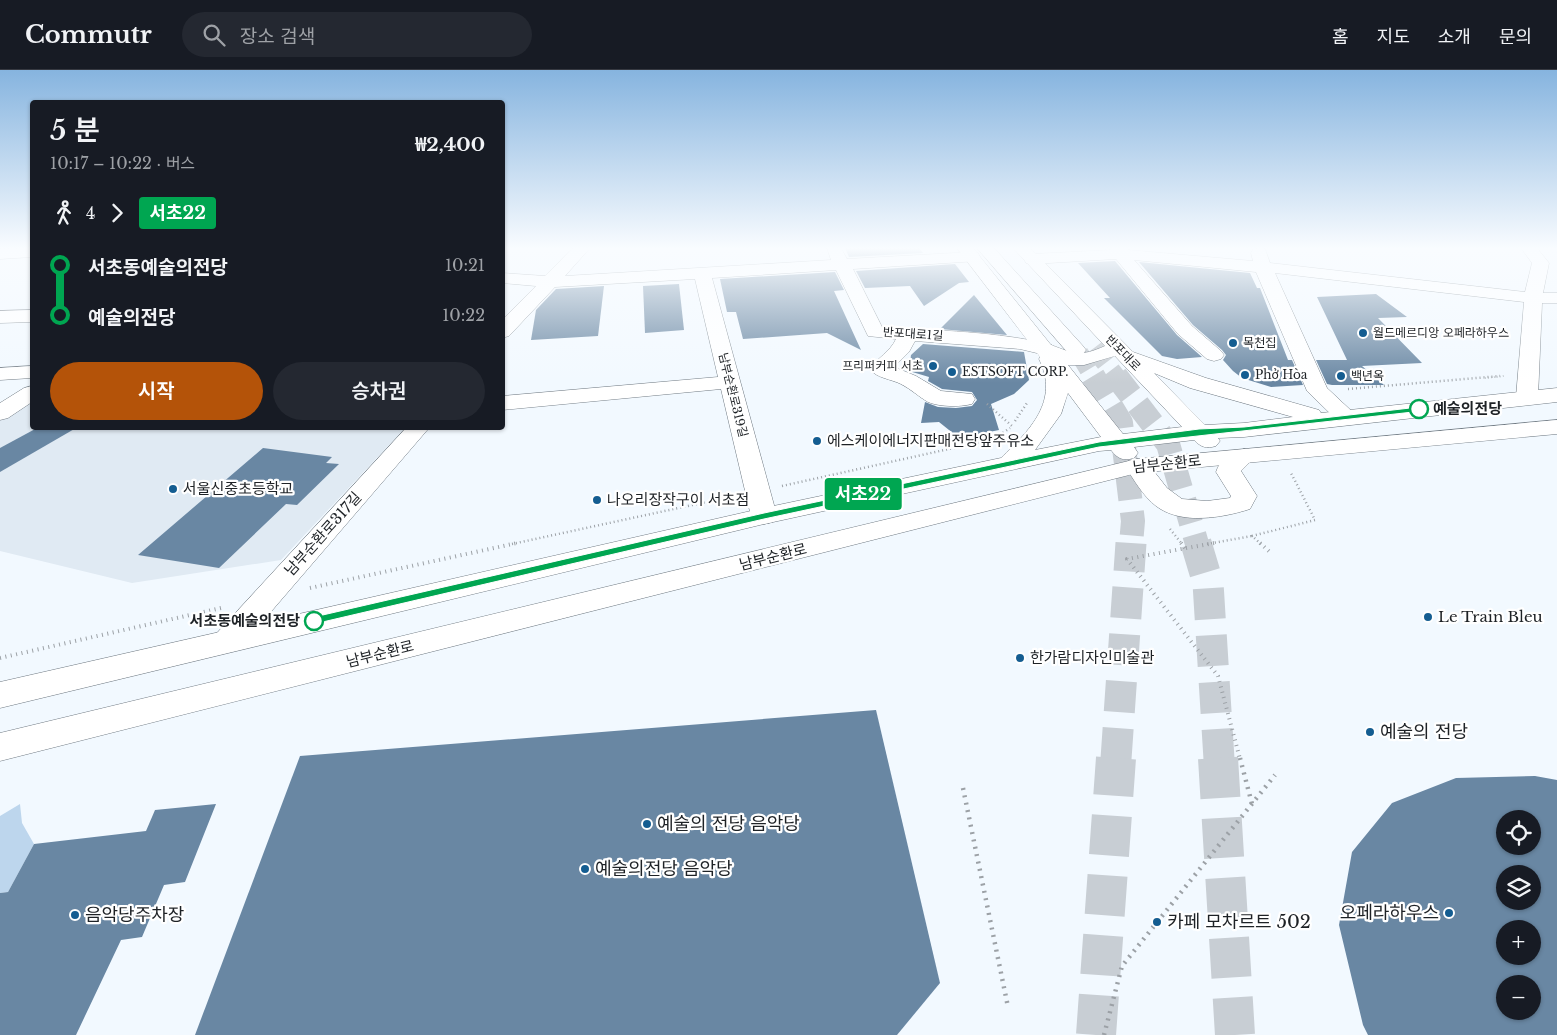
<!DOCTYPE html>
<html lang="ko">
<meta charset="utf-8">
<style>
body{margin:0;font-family:"Libre Baskerville","Noto Sans KR",serif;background:#242831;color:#f1f3f6;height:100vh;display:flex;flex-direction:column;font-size:19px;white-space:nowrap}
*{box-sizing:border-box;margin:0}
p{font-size:16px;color:#9ea1a6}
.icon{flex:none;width:28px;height:28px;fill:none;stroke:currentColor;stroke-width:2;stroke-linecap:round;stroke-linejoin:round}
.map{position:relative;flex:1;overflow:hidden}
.side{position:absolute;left:30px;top:30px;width:475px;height:330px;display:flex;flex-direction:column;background:#171b24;border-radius:5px;box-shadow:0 1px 4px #0004}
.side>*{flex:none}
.badge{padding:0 10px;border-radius:4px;font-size:18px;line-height:32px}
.tools{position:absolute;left:1496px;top:740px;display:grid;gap:10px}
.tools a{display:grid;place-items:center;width:45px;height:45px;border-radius:50%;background:#171b24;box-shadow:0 1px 4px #0004;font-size:25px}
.map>.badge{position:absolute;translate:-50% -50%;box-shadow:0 0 0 2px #fff}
.legs{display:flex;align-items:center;gap:8px;height:55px;padding:0 20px;font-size:16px}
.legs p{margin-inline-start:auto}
.summary{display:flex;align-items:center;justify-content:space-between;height:85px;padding:0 20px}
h1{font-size:28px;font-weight:600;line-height:38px}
.primary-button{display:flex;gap:10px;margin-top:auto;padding:10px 20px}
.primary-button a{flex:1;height:58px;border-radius:30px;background:#b45309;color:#fff;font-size:20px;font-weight:600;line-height:58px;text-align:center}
.primary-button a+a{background:#242831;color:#f1f3f6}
ul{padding:0 20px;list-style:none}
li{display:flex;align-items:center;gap:18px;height:50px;font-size:19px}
li i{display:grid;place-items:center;width:8px;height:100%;margin:0 6px;background:currentColor}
li i::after{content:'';width:12px;height:12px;margin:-6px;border:4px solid;border-radius:50%;background:#171b24}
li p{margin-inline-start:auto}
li:first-child i{background:linear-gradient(#0000 50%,currentColor 0)}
li:last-child i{background:linear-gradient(currentColor 50%,#0000 0)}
header{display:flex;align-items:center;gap:30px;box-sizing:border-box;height:70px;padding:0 25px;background:#171b24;border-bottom:1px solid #363941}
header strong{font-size:24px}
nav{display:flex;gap:28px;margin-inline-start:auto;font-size:18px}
.search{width:350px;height:45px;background:#242831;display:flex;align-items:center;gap:12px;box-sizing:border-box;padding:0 18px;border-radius:28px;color:#9ea1a6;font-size:19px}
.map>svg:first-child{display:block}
.built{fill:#e0eaf3}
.green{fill:#bdd6ed}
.building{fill:#6987a3;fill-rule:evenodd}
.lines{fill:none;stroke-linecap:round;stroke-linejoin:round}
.highway-tunnel-far3{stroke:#c8ced4;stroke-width:19;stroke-dasharray:19 9;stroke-linecap:butt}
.highway-tunnel-far2{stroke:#c8ced4;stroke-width:24;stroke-dasharray:24 12;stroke-linecap:butt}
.highway-tunnel-far1{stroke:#c8ced4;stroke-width:31;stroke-dasharray:31 16;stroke-linecap:butt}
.highway-tunnel{stroke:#c8ced4;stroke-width:40;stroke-dasharray:40 20;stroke-linecap:butt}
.minor-casing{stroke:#6f7982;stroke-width:1}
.major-casing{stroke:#6f7982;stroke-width:1}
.highway-casing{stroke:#6f7982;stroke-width:1}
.path-far3{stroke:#9ca1a6;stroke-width:2;stroke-dasharray:0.5 2.5;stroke-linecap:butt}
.path-far2{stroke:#9ca1a6;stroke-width:2.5;stroke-dasharray:1 3;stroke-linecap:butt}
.path-far1{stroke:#9ca1a6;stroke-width:4;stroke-dasharray:1 4.5;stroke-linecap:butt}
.path{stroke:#9ca1a6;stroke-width:4.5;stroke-dasharray:2 5.5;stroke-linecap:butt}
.minor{fill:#fff;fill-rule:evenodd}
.major{fill:#fff;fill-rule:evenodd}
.highway{fill:#fff;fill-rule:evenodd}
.line-1{fill:#00a651;stroke:#fff}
.poi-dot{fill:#145d91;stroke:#fff;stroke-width:2}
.stop-1-dot{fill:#fff;stroke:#00a651;stroke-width:2.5}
.labels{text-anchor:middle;stroke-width:4.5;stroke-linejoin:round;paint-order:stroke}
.far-poi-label{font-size:12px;fill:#1e2226;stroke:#fff;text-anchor:start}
.far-street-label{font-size:12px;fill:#1e2226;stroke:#fff}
.stop-label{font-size:15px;font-weight:bold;fill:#1e2226;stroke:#fff;text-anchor:start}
.poi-label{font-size:15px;fill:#1e2226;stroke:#fff;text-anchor:start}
.street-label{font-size:15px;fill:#1e2226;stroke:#fff}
.near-poi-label{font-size:18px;fill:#1e2226;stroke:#fff;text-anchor:start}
</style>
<header>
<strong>Commutr</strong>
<div class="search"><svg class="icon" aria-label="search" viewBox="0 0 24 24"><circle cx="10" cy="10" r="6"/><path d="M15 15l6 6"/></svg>장소 검색</div>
<nav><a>홈</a><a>지도</a><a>소개</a><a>문의</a></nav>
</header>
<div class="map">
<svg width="1557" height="965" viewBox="0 0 1557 965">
<rect width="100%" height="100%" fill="#f2f9ff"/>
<path class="built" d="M 32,325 L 32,358 L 405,358 L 281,490 L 132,513 L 0,481 L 0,345 Z"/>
<path class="green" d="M 20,734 L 22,753 L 34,774 L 8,822 L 0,823 L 0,746 Z"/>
<g class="building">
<path d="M 845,178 L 919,178 L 923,183 L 849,187 Z"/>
<path d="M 1115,191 L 1177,265 L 1202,287 L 1177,289 L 1162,286 L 1104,228 L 1110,228 L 1078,193 Z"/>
<path d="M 1139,192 L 1250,203 L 1257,218 L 1260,218 L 1288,290 L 1292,290 L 1303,315 L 1271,317 L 1242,308 L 1233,301 L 1223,290 L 1226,285 L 1222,280 L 1193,255 Z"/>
<path d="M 955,194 L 969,212 L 959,213 L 924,236 L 910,216 L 865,218 L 856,201 Z"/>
<path d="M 835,202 L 844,220 L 834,221 L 861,280 L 827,263 L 743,269 L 736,242 L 727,242 L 720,209 Z"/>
<path d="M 679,214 L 684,260 L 645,263 L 643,216 Z"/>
<path d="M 604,216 L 598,266 L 531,270 L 536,240 L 556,219 Z"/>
<path d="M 1376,224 L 1407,247 L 1378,248 L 1422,293 L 1362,296 L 1384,315 L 1332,315 L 1327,314 L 1316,290 L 1347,290 L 1317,227 Z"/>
<path d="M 974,225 L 1007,265 L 940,259 Z"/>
<path d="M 923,274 L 1024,282 L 1029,310 L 1014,324 L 991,334 L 999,360 L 959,368 L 939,352 L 921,353 L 925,332 L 938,337 L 956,338 L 972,336 L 977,330 L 972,322 L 942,319 L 928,311 L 929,307 L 909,301 L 911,285 Z"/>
<path d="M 37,358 L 76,358 L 0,402 L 0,378 Z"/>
<path d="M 263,378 L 332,387 L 326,393 L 339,394 L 297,435 L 286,434 L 219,498 L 138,485 Z"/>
<path d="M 876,640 L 940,913 L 897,965 L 195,965 L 300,686 Z"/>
<path d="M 1535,706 L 1557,710 L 1557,965 L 1368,965 L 1363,955 L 1339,855 L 1352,782 L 1392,733 L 1456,708 ZM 1505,749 L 1532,749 L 1532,776 L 1505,776 ZM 1505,804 L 1532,804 L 1532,831 L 1505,831 ZM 1505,859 L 1532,859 L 1532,886 L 1505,886 ZM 1505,914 L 1532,914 L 1532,941 L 1505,941 Z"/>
<path d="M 216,734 L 185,812 L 164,815 L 142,867 L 121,870 L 76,965 L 0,965 L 0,823 L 8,822 L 34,774 L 146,761 L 155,740 Z"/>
</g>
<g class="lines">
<g class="highway-tunnel-far3">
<path d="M 1094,278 L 1117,308"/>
<path d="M 1079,283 L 1094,308"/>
</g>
<g class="highway-tunnel-far2">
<path d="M 1093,306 L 1121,353 L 1133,451 L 1131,474"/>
<path d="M 1116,306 L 1168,374 L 1197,474"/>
</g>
<g class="highway-tunnel-far1">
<path d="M 1196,473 L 1208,513 L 1219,689"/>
<path d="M 1116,689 L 1131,473"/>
</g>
<g class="highway-tunnel">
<path d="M 1218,688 L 1235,965"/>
<path d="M 1096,965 L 1116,688"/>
</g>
<g class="minor-casing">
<g id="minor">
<path d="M 32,178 L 32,187 L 0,189 L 0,179 Z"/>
<path d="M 573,178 L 590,178 L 565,206 L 831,190 L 827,178 L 841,178 L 847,189 L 972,182 L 978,183 L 980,187 L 978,191 L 853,199 L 882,257 C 938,261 997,261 1052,275 L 1055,279 L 1052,283 L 1045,285 L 1020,279 L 915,271 L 909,282 L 894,297 L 916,306 L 941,321 L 972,324 L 975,329 L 972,334 C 960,337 940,337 928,332 C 919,327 911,319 901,314 C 891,309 876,308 870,299 C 877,288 890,282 896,269 L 868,266 L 836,200 L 712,208 L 777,446 L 773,452 L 764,454 L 755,452 L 751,446 L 721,319 L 502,340 L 502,326 L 718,307 L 695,209 L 555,217 L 509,266 L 502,268 L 502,250 L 536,216 L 502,213 L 502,203 L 545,206 Z"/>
<path d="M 1111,178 L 1127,178 L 1128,180 L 1253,191 L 1251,183 L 1253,179 L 1265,179 L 1270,193 L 1525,222 L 1532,193 L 1521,178 L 1537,178 L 1549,193 L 1543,223 L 1557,223 L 1557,233 L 1542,233 L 1538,327 L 1535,332 L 1527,334 L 1519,332 L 1516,327 L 1524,232 L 1275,203 L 1327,318 L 1358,347 L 1355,352 L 1347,354 L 1339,352 L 1307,321 L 1256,202 L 1134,190 L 1192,256 L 1221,281 L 1224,285 L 1221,289 L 1214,291 L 1207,289 L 1178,264 L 1116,189 L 1032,194 L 1026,193 L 1024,189 L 1026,185 L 1032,184 L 1111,180 Z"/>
<path d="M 32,240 L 32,252 L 0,253 L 0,241 Z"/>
<path d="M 32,296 L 32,308 L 0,310 L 0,298 Z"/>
<path d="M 32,316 L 32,332 L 8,348 L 0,350 L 0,333 L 24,318 Z"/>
<path d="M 406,358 L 429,358 L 239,579 L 228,582 L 217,579 L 213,571 L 217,563 Z"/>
<path d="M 1244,379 L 1252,381 L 1256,386 L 1241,401 L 1257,426 L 1250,439 C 1222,448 1181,455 1156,436 C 1143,426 1134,410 1125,396 L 1128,391 L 1137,389 L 1146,391 L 1167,418 L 1182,429 L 1207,431 L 1230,428 L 1231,426 L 1216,402 C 1220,389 1231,382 1244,379 Z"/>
</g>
</g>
<g class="major-casing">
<g id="major">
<path d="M 957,178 L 973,178 L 1051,275 C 1075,284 1080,287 1105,276 L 1013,178 L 1030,178 L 1133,282 L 1206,308 L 1319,340 L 1321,343 L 1557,318 L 1557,332 L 1244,367 L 1218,368 L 1220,371 L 1216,376 C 1206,379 1201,377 1194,370 L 1134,377 L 1138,383 L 1134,388 C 1123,391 1118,389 1111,380 L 1099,381 L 764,454 L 0,638 L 0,612 L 764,438 L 1001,388 C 1030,360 1060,331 1039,289 L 1040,287 ZM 1115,286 L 1182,357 L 1123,364 L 1068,295 L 1084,295 ZM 1154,303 L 1190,318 L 1293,347 L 1244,353 L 1205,355 ZM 1068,323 L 1101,367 L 1035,380 L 1061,344 Z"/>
<path d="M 1557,350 L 1557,364 L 1137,403 L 0,691 L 0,663 L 1137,389 Z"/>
</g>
</g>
<g class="highway-casing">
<path id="highway" d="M 977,178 L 994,178 L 1083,276 L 1086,280 L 1083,284 L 1076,286 L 1069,284 Z"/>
</g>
<path class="path-far3" d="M 1485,308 L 1504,306"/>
<g class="path-far2">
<path d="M 1348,319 L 1500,306"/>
<path d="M 987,334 L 1012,356"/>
<path d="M 1015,351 L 1027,333"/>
<path d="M 782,416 L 994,369 L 1010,358"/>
<path d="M 1170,459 L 1182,474"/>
<path d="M 512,474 L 734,426"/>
<path d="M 1207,474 L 1252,466"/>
<path d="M 1261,474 L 1252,466 L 1315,450 L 1291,403"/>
</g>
<g class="path-far1">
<path d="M 1181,473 L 1185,478"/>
<path d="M 1214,473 L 1127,489 L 1218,606 L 1240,689"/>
<path d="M 1260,473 L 1272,484"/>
<path d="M 310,518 L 517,473"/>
<path d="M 0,588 L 221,538"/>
</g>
<g class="path">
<path d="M 1240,688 L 1252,734"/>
<path d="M 963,718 L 1008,937"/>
<path d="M 1104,965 L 1122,896 L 1275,705"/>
</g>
<use href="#minor" class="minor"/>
<use href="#major" class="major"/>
<use href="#highway" class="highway"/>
</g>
<linearGradient id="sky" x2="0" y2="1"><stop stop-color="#86b4df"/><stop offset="0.57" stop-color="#f9fcff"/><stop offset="1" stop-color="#f9fcff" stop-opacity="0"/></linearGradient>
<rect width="1557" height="313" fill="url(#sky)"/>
<path class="line-1" d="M 1419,337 L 1422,337 L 1422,341 L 1099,377 L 764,449 L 314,554 L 309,551 L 314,547 L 764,443 L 1099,372 L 1199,359 L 1244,357 Z"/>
<g class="poi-dot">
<circle cx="1363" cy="263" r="5"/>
<circle cx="1233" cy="273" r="5"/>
<circle cx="933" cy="296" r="5"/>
<circle cx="952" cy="302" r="5"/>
<circle cx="1245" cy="305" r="5"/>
<circle cx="1341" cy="306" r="5"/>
<circle cx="817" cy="371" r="5"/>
<circle cx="173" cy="419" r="5"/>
<circle cx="597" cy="430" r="5"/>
<circle cx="1428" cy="547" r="5"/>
<circle cx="1020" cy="588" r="5"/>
<circle cx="1370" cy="662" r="5"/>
<circle cx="647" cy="754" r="5"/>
<circle cx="585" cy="799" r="5"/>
<circle cx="1449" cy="843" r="5"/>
<circle cx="75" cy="845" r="5"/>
<circle cx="1157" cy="852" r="5"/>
</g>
<g class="stop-1-dot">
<circle cx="1419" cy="339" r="9"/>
<circle cx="314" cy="551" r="9"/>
</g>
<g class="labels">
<g class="far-poi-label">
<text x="1373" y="267">월드메르디앙 오페라하우스</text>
<text x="1243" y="277">목천집</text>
<text x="923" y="300" text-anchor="end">프리퍼커피 서초</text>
<text x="962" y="306">ESTSOFT CORP.</text>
<text x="1255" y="309">Phở Hòa</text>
<text x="1351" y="310">백년옥</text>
</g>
<g class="far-street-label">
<text transform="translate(913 264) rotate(4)" y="4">반포대로1길</text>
<text transform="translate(1123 283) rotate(46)" y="4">반포대로</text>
<text transform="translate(733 325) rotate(76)" y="4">남부순환로319길</text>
</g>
<g class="stop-label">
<text x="1433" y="344">예술의전당</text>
<text x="300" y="556" text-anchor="end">서초동예술의전당</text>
</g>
<g class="poi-label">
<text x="827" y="376">에스케이에너지판매전당앞주유소</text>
<text x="183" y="424">서울신중초등학교</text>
<text x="607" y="435">나오리장작구이 서초점</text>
<text x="1438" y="552">Le Train Bleu</text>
<text x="1030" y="593">한가람디자인미술관</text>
</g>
<g class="street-label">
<text transform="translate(1167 394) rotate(-6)" y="5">남부순환로</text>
<text transform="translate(323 464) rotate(-48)" y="5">남부순환로317길</text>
<text transform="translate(773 487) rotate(-14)" y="5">남부순환로</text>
<text transform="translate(380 584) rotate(-14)" y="5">남부순환로</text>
</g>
<g class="near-poi-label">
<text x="1380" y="668">예술의 전당</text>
<text x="657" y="760">예술의 전당 음악당</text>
<text x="595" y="805">예술의전당 음악당</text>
<text x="1439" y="849" text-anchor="end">오페라하우스</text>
<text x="85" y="851">음악당주차장</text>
<text x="1167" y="858">카페 모차르트 502</text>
</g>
</g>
</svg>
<div class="tools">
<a><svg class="icon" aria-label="locate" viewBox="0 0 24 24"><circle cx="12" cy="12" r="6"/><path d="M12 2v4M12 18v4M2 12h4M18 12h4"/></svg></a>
<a><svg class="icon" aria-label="layers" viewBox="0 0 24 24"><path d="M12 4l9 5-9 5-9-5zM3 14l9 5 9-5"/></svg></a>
<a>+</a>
<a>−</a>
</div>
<b class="badge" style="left:863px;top:424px;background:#00a651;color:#fff">서초22</b>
<section class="side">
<div class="summary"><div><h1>5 분</h1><p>10:17 – 10:22 · 버스</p></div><b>₩2,400</b></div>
<div class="legs"><svg class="icon" aria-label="walk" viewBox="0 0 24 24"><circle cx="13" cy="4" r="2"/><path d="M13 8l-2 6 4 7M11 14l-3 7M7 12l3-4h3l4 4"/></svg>4<svg class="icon" aria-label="forward" viewBox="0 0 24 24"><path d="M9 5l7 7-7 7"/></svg><b class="badge" style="background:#00a651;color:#fff">서초22</b></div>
<ul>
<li><i style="color:#00a651"></i><b>서초동예술의전당</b><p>10:21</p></li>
<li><i style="color:#00a651"></i><b>예술의전당</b><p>10:22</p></li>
</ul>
<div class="primary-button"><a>시작</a><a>승차권</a></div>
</section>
</div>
